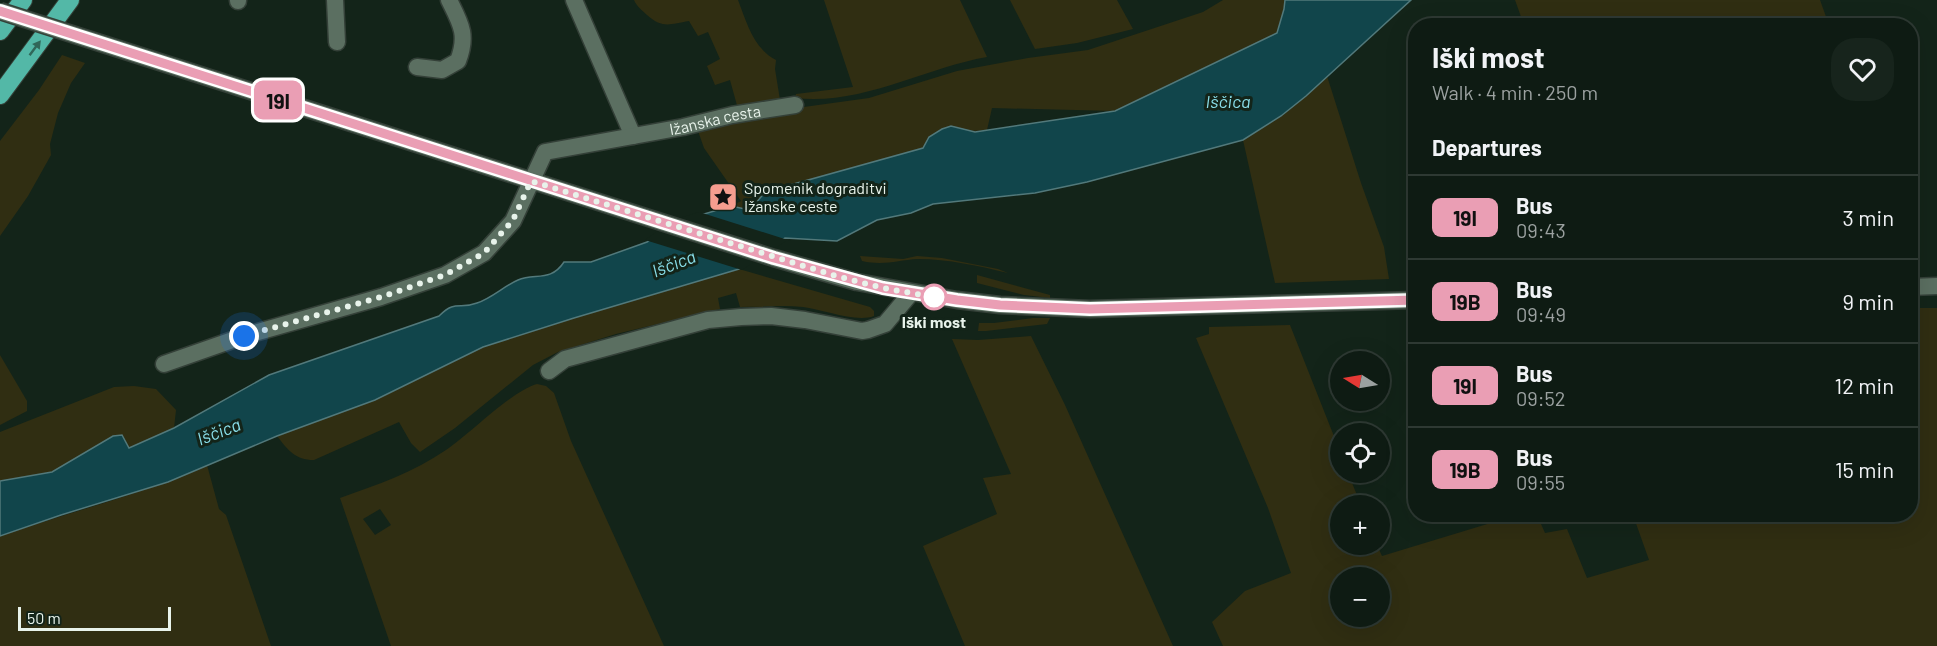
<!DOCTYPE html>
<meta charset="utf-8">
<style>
body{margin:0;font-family:Barlow,sans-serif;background:#17241c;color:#f1f3f6;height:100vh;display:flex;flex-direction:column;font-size:22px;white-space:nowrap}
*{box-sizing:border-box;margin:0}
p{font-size:20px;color:#9ba1a0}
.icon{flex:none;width:33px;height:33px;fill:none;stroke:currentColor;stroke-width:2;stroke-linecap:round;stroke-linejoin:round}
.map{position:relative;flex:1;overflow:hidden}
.details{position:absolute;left:1408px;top:18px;width:510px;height:504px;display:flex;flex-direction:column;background:#0e1b13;border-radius:24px;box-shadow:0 6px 24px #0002,0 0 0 2px #2e3933}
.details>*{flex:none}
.badge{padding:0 12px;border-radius:9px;font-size:21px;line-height:39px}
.needle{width:39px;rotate:281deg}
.controls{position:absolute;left:1330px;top:351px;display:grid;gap:12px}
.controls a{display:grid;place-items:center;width:60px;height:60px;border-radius:50%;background:#0e1b13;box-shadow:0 6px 24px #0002,0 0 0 2px #2e3933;font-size:30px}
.scale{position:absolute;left:18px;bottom:15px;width:153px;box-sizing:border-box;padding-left:6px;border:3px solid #e8f3eb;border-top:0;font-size:16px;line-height:21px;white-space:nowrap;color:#e8f3eb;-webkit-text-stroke:4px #132419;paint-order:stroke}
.you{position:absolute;width:30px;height:30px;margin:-15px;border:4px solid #fff;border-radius:50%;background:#1a73e8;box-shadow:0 0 0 9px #1a73e833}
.map>.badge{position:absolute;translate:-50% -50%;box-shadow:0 0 0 3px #fff}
h2{padding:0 24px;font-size:22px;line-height:54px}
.round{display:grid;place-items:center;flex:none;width:63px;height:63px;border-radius:24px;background:#17241c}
.overview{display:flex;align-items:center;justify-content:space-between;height:102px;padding:0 24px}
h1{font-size:28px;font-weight:700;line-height:45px}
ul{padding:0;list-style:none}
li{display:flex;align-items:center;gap:18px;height:84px;padding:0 24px;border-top:2px solid #2e3933}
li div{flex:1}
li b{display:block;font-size:22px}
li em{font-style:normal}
li .badge{min-width:66px;font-weight:700;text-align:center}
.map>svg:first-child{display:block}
.green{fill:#302e12;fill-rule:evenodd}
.water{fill:#11454b;stroke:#52797b;stroke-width:1.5}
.pier{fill:#132419}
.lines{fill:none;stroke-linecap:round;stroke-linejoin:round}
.minor-casing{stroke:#344038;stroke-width:19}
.secondary-casing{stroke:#344038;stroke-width:19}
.motorway-casing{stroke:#344038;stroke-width:20}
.minor{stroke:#5b6f61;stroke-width:16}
.secondary{stroke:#5b6f61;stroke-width:16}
.motorway{stroke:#53b8a7;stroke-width:18}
.secondary-bridge-casing{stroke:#344038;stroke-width:19;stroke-linecap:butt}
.secondary-bridge{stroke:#5b6f61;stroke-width:16}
.oneway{fill:#306759}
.line-casing{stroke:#fff;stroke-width:14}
.line{stroke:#ea9eb4;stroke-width:9}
.walk{stroke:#e8f3eb;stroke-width:6;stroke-dasharray:0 10.8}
.stop-dot{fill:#fff;stroke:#ea9eb4;stroke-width:3}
.labels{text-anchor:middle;stroke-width:6;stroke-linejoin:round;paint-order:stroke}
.street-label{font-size:16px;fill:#e8f3eb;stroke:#132419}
.poi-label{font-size:16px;fill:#e8f3eb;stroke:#132419;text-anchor:start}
.stop-label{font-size:16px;font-weight:bold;fill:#e8f3eb;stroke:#132419}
.water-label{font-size:18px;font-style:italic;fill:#89dee9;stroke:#132419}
</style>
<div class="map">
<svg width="1937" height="646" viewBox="0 0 1937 646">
<rect width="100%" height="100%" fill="#132419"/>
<g class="green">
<path d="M 634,0 L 738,0 C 747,23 753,48 776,60 L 775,69 L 780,100 L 738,109 L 730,80 L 715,85 L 707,66 L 720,59 L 708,32 L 698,36 L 689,21 C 670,24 663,29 647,15 C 642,10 637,7 634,0 Z"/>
<path d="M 824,0 L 960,0 L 987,57 C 924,68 861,106 795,98 L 796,94 L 853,87 Z"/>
<path d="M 1010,0 L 1117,0 L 1133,29 L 1077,43 L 1035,49 Z"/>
<path d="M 1223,0 L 1284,0 L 1284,9 L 1277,33 L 1115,111 L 992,108 L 987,130 C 958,135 943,113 923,148 L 765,192 L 756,203 L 745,209 L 731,206 L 741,201 L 704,148 L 698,131 L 782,110 L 869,98 L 957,71 L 1028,58 L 1088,50 L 1203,12 Z"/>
<path d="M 1515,0 L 1820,0 L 1829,25 L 1524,25 Z"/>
<path d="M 62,55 L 85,63 L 71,83 L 58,113 L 50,144 L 51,155 L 28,196 L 0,236 L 0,141 L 39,90 Z"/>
<path d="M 1327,76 L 1361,183 L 1384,247 L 1389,279 L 1275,283 L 1243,140 L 1281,116 Z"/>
<path d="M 860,256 L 903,259 L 917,256 L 942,258 L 998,269 L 1008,273 C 979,266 948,259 918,259 C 898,260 884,266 862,261 Z"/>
<path d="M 739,269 L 870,307 L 874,311 L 874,316 C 856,323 822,309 803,307 C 783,305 761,307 740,307 L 736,293 L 718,298 L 720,309 L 616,334 L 558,352 L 533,365 L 455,428 L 420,452 L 411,443 L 399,422 L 314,460 C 295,460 288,450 277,436 L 375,400 L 483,347 L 574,318 Z"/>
<path d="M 977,275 L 1050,295 L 1050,298 L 1024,295 L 977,283 Z"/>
<path d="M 1911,308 L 1937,308 L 1937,646 L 1223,646 L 1212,622 L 1245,591 L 1291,573 L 1268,508 L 1196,338 L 1209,334 L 1209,327 L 1290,325 L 1341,454 L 1341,472 L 1348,473 L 1361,505 L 1341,506 L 1341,544 L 1377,545 L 1382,556 L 1517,515 L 1537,515 L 1545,533 L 1567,529 L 1587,578 L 1649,560 L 1633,515 L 1911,514 L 1911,480 L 1916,478 L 1911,465 ZM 1341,578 L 1380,578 L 1380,616 L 1341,616 Z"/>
<path d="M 1033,318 L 1050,318 L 1047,324 L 986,331 L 978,331 L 979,323 L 994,323 Z"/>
<path d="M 1031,336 L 1065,405 L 1173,646 L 965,646 L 923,546 L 997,514 L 983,478 L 1011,474 L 952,339 L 978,340 Z"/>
<path d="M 0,355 L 27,401 L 27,411 L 0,425 Z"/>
<path d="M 537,384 L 546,386 L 554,393 L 571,441 L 664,646 L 391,646 L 340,498 C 377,485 414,472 446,450 C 471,433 510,392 537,384 ZM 380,509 L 391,525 L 375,535 L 363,519 Z"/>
<path d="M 134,386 L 156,389 L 176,410 L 174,428 L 129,448 L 113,436 L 52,472 L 0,481 L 0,432 L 114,387 Z"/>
<path d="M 207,465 L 219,509 L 226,515 L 271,646 L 0,646 L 0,536 C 69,512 141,495 207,465 Z"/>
</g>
<path class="water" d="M 1285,0 L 1411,0 L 1306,96 L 1281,116 L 1243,140 L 1087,182 L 1035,193 L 933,204 L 911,213 L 877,220 L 837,241 L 785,238 L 739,269 L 574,318 L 483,347 L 375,400 L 277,436 L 168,482 L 61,515 L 0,536 L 0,481 L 52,472 L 113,436 L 122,435 L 129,448 L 174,428 L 269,375 L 439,316 C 456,299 459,310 477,303 C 492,298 504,286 518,280 C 535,273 551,282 564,262 L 591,262 L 647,242 L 674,223 L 731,206 L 745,209 L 756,203 L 765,192 L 923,148 L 929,137 L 942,129 L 951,126 L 975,132 L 1115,111 L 1277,33 L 1284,9 Z"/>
<path class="pier" d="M 699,212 L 791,241 L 786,241 L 742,270 L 645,240 L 673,220 Z"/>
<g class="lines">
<g class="minor-casing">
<g id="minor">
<path d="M 335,0 L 337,42"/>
<path d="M 574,0 L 633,136"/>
<path d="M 238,1 L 238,0"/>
<path d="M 417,67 L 442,70 L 458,61 C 468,35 461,24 449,0"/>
<path id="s1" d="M 164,364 L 244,336 L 381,297 L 445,275 L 484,253 L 513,221 L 545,152 L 683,127 L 732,115 L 795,105"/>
<path d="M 549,371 L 565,359 L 708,320 L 741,317 L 771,316 L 805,320 L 862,331 L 868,330 L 885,324 L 911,293"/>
</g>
</g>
<g class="secondary-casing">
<g id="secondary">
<path d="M 470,161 L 774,258 L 857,282 L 957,300 L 1000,305 L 1090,309 L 1416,300"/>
<path d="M 1911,287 L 1937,286"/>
</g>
</g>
<g class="motorway-casing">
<g id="motorway">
<path d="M 0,31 L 23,0"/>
<path d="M 0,95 L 70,0"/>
</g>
</g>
<use href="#minor" class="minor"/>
<use href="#secondary" class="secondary"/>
<use href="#motorway" class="motorway"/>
<g class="secondary-bridge-casing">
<path id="secondary-bridge" d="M 0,11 L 470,161"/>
</g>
<use href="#secondary-bridge" class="secondary-bridge"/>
</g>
<defs><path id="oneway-solid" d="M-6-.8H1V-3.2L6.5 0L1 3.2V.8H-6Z" transform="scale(1.5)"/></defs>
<use class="oneway" href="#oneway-solid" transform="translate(35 48) rotate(-53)"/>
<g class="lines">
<g class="line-casing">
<path id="line" d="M 0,11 L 774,258 L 883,288 L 957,300 L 1000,305 L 1090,309 L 1416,300"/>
</g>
<use href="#line" class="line"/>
<path class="walk" d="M 244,336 L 381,297 L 445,275 L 484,253 L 513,220 L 531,181 L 836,276 L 883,288 L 934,297"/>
</g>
<defs>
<g id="sight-square" transform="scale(1.5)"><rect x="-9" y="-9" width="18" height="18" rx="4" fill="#f59d8f" stroke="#132419"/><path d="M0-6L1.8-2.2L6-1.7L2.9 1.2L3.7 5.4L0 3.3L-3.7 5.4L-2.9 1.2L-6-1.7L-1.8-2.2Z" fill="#111"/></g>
</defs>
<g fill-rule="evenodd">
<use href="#sight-square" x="723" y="197"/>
</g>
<circle class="stop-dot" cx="934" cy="297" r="12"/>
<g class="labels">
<g class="street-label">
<text dy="6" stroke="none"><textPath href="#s1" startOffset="632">Ižanska cesta</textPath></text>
</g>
<g class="poi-label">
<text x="744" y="194">Spomenik dograditvi<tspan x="744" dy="18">Ižanske ceste</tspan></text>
</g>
<g class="stop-label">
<text x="934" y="328">Iški most</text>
</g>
<g class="water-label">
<text x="1228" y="108">Iščica</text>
<text transform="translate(674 264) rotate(-21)" y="6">Iščica</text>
<text transform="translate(219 432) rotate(-21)" y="6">Iščica</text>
</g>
</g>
</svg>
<div class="controls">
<a><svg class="needle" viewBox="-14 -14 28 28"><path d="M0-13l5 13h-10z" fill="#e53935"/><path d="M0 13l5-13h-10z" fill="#9ba1a0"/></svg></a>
<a><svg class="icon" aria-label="locate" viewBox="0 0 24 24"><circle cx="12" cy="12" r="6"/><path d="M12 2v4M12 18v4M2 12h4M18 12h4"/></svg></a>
<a>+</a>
<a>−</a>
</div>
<div class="scale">50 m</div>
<div class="you" style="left:244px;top:336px"></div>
<b class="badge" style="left:278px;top:100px;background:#ea9eb4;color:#111">19I</b>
<section class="details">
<div class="overview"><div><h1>Iški most</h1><p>Walk · 4 min · 250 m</p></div><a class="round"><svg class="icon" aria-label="heart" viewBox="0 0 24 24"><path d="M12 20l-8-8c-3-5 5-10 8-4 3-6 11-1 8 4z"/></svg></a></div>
<h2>Departures</h2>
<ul>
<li><span class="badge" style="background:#ea9eb4;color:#111">19I</span><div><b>Bus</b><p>09:43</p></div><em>3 min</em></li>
<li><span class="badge" style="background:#ea9eb4;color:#111">19B</span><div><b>Bus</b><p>09:49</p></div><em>9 min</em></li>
<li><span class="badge" style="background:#ea9eb4;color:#111">19I</span><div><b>Bus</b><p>09:52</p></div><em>12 min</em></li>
<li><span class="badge" style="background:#ea9eb4;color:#111">19B</span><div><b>Bus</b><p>09:55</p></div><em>15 min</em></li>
</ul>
</section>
</div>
